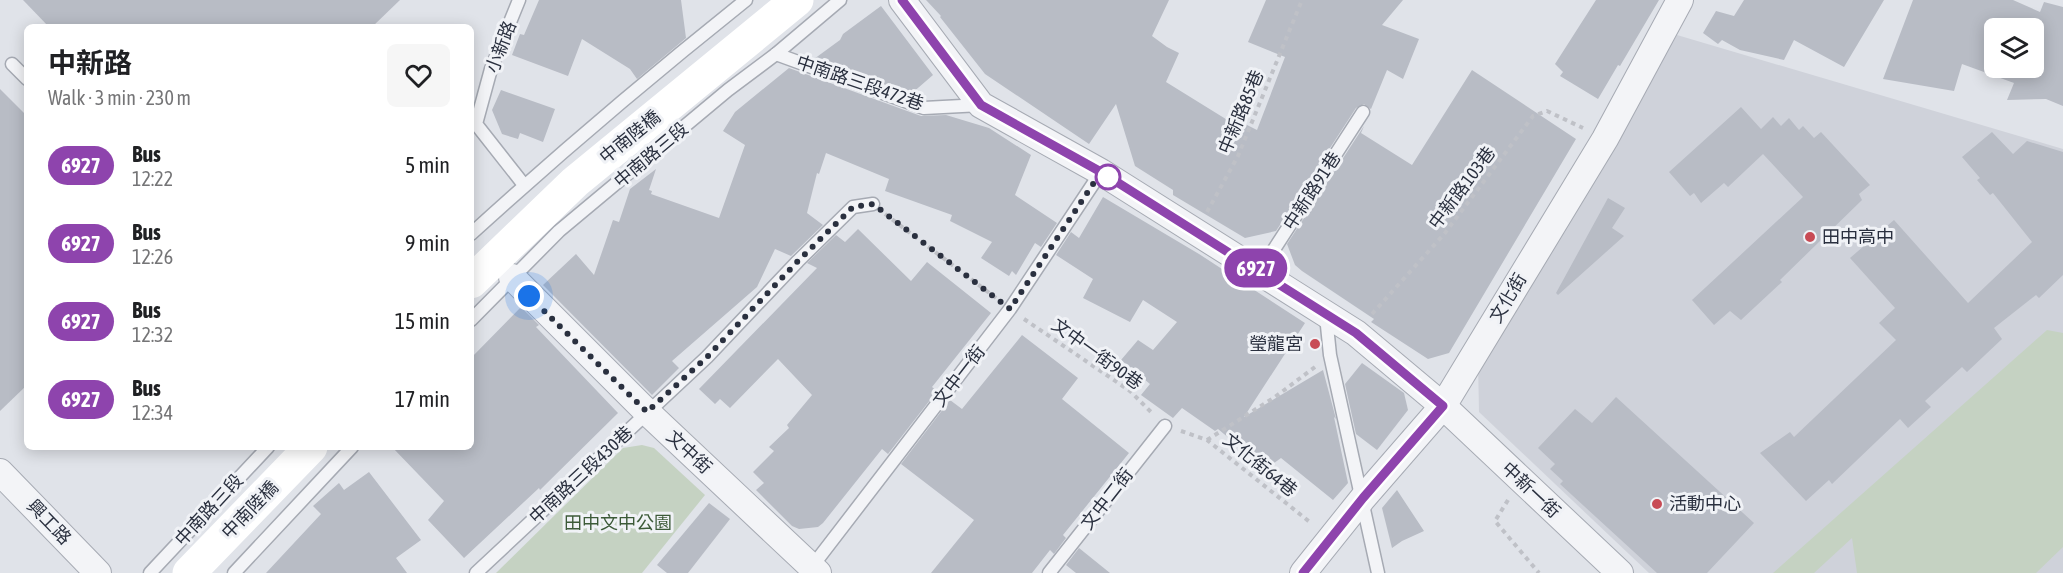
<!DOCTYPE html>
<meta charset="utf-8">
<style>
body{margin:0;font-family:"Asap Condensed","Noto Sans TC",sans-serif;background:#f6f6f6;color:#202124;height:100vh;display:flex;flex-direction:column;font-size:22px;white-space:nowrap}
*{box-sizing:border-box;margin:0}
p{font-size:20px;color:#757577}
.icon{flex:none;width:33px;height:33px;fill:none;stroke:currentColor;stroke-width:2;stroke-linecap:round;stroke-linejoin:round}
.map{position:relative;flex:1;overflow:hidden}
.sheet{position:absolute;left:24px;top:24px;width:450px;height:426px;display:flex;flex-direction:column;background:#fff;border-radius:9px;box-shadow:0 3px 15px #0003}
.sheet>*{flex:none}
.badge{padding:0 12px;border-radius:20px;font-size:21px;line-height:39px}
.buttons{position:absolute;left:1984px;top:18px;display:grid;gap:12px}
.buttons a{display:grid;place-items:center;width:60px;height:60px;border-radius:9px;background:#fff;box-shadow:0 3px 15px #0003;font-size:30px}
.you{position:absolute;width:30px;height:30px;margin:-15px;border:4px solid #fff;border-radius:50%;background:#1a73e8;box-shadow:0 0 0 9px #1a73e833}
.map>.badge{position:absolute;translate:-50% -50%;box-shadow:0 0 0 3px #fff}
.round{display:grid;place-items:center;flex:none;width:63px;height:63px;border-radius:9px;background:#f6f6f6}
.summary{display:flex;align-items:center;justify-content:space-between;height:102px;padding:0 24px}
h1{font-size:28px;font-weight:700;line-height:45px}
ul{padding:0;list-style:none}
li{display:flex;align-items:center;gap:18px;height:78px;padding:0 24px}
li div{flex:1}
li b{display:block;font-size:22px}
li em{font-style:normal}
li .badge{min-width:66px;font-weight:700;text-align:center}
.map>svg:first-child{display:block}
.built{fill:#cfd2da}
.green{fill:#c5d2c2}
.building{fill:#b8bcc5;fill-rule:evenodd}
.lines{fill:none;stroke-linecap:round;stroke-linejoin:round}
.lane-casing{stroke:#a6aab3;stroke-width:15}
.street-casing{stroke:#a6aab3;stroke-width:28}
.path{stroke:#bfc1c7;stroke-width:4;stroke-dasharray:4.5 4.5;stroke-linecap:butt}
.lane{stroke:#f3f4f7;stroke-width:12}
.street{stroke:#f3f4f7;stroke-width:26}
.secondary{stroke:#fff;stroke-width:33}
.line-casing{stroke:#fff;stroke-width:14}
.line{stroke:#8e44ad;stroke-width:9}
.walk{stroke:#2a303f;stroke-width:6;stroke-dasharray:0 10.8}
.stop-dot{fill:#fff;stroke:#8e44ad;stroke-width:3}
.poi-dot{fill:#c84b55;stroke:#f0f2f6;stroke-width:2}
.labels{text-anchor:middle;stroke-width:6;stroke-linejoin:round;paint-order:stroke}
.street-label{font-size:18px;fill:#2a303f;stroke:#f0f2f6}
.poi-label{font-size:18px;fill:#2a303f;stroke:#f0f2f6;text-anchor:start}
.park-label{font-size:18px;fill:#3c5a38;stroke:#f0f2f6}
</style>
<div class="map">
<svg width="2063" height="573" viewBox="0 0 2063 573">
<rect width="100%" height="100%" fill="#e0e3e9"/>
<path class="built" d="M 1677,35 L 2063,149 L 2063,573 L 1649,573 L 1479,412 L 1478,362 Z"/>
<g class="green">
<path d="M 2047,330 L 2063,333 L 2063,547 L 2036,573 L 1857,573 L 1852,538 L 1814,573 L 1773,573 Z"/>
<path d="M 642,445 L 654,448 L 705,495 L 642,573 L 496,573 L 623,448 Z"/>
</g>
<g class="building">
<path d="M 23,0 L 400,0 L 372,27 L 49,27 Z"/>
<path d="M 539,0 L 681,0 L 686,38 L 637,79 L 630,69 L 582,39 L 568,76 L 512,55 L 520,34 L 524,35 Z"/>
<path d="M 926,0 L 1169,0 L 1152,36 L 1167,47 L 1179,53 L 1166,82 L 1229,121 L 1231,117 L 1257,130 L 1285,57 L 1248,42 L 1266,0 L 1403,0 L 1382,25 L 1419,39 L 1403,79 L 1387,70 L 1371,109 L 1364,104 L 1356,108 L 1276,231 L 1245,238 L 1173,195 L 1173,190 L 1135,166 L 1116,104 L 1089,144 L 985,74 L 940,17 L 941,16 Z"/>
<path d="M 1596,0 L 1659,0 L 1620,66 L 1618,65 L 1598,99 L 1560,76 L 1563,72 L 1555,64 Z"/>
<path d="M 1744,0 L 1884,0 L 1844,67 L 1794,40 L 1784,60 L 1740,50 L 1722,40 L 1718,44 L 1703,33 L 1716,11 L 1734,16 Z"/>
<path d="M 1913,0 L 2013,0 L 2040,12 L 2044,2 L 2063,7 L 2063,106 L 2046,99 L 2007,100 L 2014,83 L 1962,64 L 1954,91 L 1883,79 ZM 1995,28 L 2034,28 L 2034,68 L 1995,68 Z"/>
<path d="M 881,6 L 933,75 L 911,94 L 814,59 L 840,40 L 843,34 Z"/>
<path d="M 789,68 L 921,116 L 946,115 L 989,128 L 1031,155 L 1015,195 L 1057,223 L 1041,247 L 1035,243 L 1016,275 L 1012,271 L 1009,276 L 981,258 L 992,242 L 950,221 L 952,215 L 885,191 L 889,179 L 826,153 L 819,174 L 817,173 L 807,213 L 823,225 L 791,256 L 775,249 L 757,287 L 672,361 L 679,368 L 652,395 L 543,285 L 576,254 L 594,275 L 613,220 L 619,222 L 630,189 L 656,169 L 649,190 L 652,191 L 651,194 L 719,218 L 745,145 L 723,131 L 735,112 Z"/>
<path d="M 1472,70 L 1576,139 L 1449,353 L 1428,359 L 1371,322 L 1374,319 L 1302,271 L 1295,265 L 1287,244 L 1364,126 L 1361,133 L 1412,165 Z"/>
<path d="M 0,89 L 27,116 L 27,385 L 0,411 Z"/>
<path d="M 501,90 L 555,109 L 543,142 L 520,133 L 518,139 L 502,134 L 492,110 Z"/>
<path d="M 1741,107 L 1761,129 L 1773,117 L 1781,126 L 1789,118 L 1799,130 L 1803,126 L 1814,138 L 1821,132 L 1870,185 L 1859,194 L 1862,200 L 1780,280 L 1782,282 L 1741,320 L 1730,311 L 1714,325 L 1692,300 L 1803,197 L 1763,154 L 1728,187 L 1724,183 L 1701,203 L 1694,193 L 1690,196 L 1669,172 Z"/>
<path d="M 1992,132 L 2013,154 L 2027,141 L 2063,152 L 2063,275 L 2039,298 L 2036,295 L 1994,328 L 2002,339 L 1967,372 L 1962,367 L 1925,401 L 1931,407 L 1908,428 L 1900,419 L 1832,484 L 1829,480 L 1806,501 L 1760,453 L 1790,432 L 1794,437 L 1896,340 L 1879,323 L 1895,308 L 1850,258 L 1894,220 L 1968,303 L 2032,242 L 1993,193 L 1990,195 L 1977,180 L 1980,178 L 1962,157 Z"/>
<path d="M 1103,197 L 1199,254 L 1305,323 L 1244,417 L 1323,370 L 1336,419 L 1334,417 L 1348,483 L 1333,500 L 1281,458 L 1266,469 L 1218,429 L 1215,431 L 1182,408 L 1173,418 L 1141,395 L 1150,384 L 1121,360 L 1138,340 L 1153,350 L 1177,322 L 1143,300 L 1130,322 L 1083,298 L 1093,279 L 1056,255 L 1071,232 L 1079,238 Z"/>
<path d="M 1608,198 L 1625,208 L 1612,228 L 1624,236 L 1558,295 L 1556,293 Z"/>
<path d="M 858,229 L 911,281 L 927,262 L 991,313 L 932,387 L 937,391 L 888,454 L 882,449 L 823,523 L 818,527 L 799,529 L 792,526 L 756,490 L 764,483 L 753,472 L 774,451 L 769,447 L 789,428 L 787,425 L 812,395 L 778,359 L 730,408 L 720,399 L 715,404 L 699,389 L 817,268 L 807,263 L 836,235 L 845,242 Z"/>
<path d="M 521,307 L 539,325 L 536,327 L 618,413 L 540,490 L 539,488 L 464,558 L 428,520 L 444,501 L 392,447 L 471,447 L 471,358 Z"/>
<path d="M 1022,335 L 1078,378 L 1062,399 L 1129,453 L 1063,535 L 1066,538 L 1054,554 L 1050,550 L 1032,573 L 931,573 L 974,520 L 901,464 L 950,400 L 962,409 Z"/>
<path d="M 1362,363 L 1404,393 L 1408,410 L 1377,450 L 1356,434 L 1345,384 Z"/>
<path d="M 1616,397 L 1754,523 L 1707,573 L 1657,573 L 1560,484 L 1563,481 L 1550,469 L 1555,464 L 1538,448 L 1575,409 L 1592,423 Z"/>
<path d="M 369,472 L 421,540 L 396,558 L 407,573 L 266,573 L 321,514 L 313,506 L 339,483 L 344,490 Z"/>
<path d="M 1397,490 L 1424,531 L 1402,541 L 1392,548 L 1382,508 Z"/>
<path d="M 709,503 L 730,519 L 688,573 L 667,573 L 657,565 Z"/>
<path d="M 1079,548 L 1110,573 L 1076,573 L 1066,565 Z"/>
</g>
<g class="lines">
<g class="lane-casing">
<g id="lane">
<path d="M 519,0 L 491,69 L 476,124 L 524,185"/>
<path d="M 776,54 L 924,108 L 981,105"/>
<path d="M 12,64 L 27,79"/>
<path d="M 471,234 C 560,153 652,75 746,0"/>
<path d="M 1260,271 L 1363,112"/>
<path d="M 1326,316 L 1330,355 L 1378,573"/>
<path d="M 471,320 L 559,231 L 728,90 L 776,54 L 840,0"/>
<path d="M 811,568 L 1010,309 L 1101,172"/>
<path d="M 150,573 L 268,447"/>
<path d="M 234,573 L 352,447"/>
<path d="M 476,573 L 707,357 L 798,261 L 853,207 L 873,204"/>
<path d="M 1049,573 L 1165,426"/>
</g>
</g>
<g class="street-casing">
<g id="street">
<path d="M 902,0 L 981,105 L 1101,172 L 1356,333 L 1443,406 L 1620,573"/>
<path d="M 512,277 L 647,412 L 818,573"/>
<path d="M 0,472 L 98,573"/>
<path d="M 1303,573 L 1363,498 L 1443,406 L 1605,139 L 1680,0"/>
</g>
</g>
<g class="path">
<path d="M 1207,212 L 1238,156 L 1302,0"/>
<path d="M 885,214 L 996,298"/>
<path d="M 1372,314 L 1445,233 L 1533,116 L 1547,111 L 1583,128"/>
<path d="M 1024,319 L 1130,391 L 1153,414"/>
<path d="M 1181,431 L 1207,440 L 1311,523"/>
<path d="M 1207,440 L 1275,397 L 1315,367"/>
<path d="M 1508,500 L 1495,521 L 1539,573"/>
</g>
<use href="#lane" class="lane"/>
<use href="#street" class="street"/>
<g class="secondary">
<path d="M 471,282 L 575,182 L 797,0"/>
<path d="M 189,573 L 311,447"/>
</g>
</g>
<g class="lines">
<g class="line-casing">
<path id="line" d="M 902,0 L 981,105 L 1101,172 L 1356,333 L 1443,406 L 1363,498 L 1303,573"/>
</g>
<use href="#line" class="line"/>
<path class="walk" d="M 529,296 L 647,412 L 707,357 L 798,261 L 853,207 L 873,204 L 1010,309 L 1101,172 L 1108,177"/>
</g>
<circle class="stop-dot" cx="1108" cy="177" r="12"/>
<g class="poi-dot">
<circle cx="1810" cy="237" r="6"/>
<circle cx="1315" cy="344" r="6"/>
<circle cx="1657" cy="504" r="6"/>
</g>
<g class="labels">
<g class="street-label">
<text transform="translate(501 47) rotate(-69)" y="6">小新路</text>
<text transform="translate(860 83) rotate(19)" y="6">中南路三段472巷</text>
<text transform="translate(1241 112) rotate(-67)" y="6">中新路85巷</text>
<text transform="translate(630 137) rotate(-39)" y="6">中南陸橋</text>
<text transform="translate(651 155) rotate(-40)" y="6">中南路三段</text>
<text transform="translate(1462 188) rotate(-53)" y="6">中新路103巷</text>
<text transform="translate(1312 191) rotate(-57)" y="6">中新路91巷</text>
<text transform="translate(1508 298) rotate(-59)" y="6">文化街</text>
<text transform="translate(1097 354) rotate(36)" y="6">文中一街90巷</text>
<text transform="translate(959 376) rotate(-52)" y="6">文中一街</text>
<text transform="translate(689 452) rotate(43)" y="6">文中街</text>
<text transform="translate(1260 465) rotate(39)" y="6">文化街64巷</text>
<text transform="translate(581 475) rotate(-43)" y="6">中南路三段430巷</text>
<text transform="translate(1531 490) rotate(43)" y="6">中新一街</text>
<text transform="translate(1107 499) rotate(-52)" y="6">文中二街</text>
<text transform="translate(209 510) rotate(-47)" y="6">中南路三段</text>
<text transform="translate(250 510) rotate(-46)" y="6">中南陸橋</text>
<text transform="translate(49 522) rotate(46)" y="6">興工路</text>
</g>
<g class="poi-label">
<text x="1822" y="243">田中高中</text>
<text x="1303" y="350" text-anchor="end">瑩龍宮</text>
<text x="1669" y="510">活動中心</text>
</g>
<g class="park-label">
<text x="618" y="529">田中文中公園</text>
</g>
</g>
</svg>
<div class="buttons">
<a><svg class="icon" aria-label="layers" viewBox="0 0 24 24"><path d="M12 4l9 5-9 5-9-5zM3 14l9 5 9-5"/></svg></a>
</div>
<div class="you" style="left:529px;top:296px"></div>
<b class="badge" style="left:1256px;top:268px;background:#8e44ad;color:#fff">6927</b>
<section class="sheet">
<div class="summary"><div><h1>中新路</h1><p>Walk · 3 min · 230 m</p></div><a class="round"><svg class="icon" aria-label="heart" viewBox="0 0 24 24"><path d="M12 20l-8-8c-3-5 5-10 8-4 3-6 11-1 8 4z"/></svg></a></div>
<ul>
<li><span class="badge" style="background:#8e44ad;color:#fff">6927</span><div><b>Bus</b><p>12:22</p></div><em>5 min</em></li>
<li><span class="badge" style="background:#8e44ad;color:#fff">6927</span><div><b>Bus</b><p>12:26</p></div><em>9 min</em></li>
<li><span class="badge" style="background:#8e44ad;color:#fff">6927</span><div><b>Bus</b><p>12:32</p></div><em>15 min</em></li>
<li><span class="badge" style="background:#8e44ad;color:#fff">6927</span><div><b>Bus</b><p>12:34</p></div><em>17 min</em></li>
</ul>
</section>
</div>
